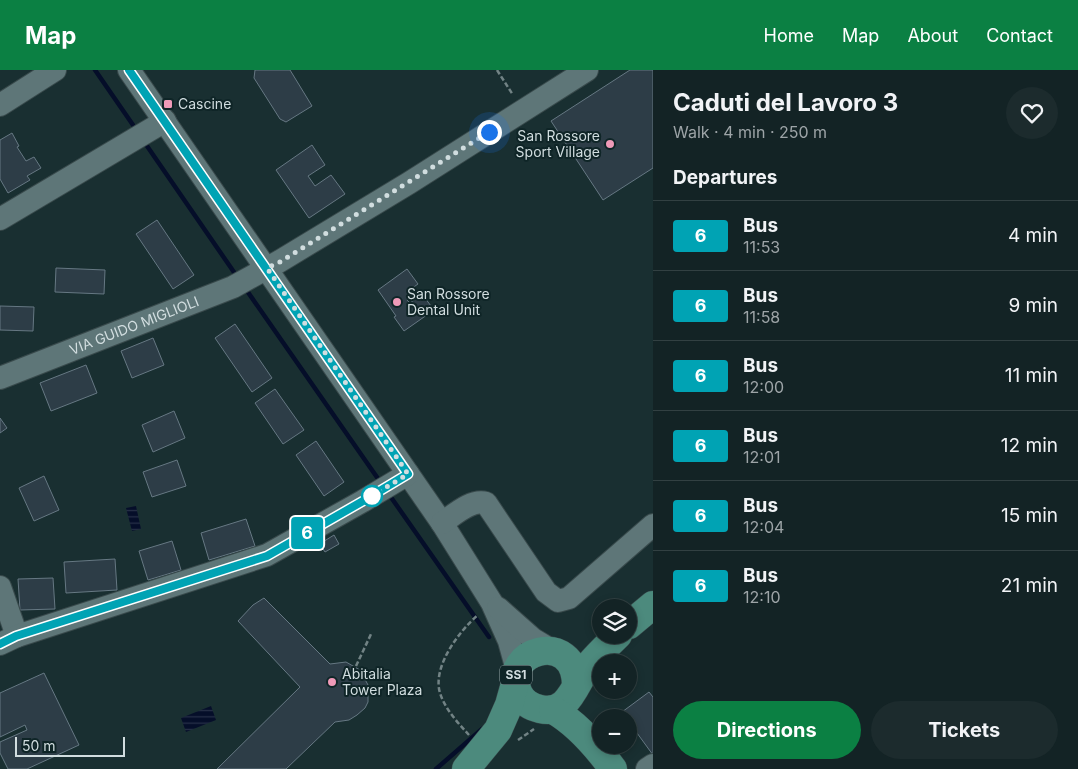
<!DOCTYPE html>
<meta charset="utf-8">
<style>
body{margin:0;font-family:Inter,sans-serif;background:#1c2b2d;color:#f1f3f6;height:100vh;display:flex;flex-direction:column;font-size:19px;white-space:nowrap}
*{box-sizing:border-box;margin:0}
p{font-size:16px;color:#9da4a7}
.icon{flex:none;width:28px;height:28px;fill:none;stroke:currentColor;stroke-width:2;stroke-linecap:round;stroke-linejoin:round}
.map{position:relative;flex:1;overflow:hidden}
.drawer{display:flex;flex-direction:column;background:#132325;width:425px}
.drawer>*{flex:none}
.badge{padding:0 10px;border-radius:4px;font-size:18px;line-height:32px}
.fabs{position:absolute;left:592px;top:529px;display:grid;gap:10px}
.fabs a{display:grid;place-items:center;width:45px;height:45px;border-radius:50%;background:#132325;box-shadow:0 2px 8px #0003,0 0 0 1px #324042;font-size:25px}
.scale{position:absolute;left:15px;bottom:12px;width:110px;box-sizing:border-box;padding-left:5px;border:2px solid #d1dddf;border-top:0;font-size:14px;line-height:18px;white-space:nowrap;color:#d1dddf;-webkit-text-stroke:4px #0f2527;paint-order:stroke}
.you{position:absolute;width:25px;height:25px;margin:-12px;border:4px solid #fff;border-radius:50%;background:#1a73e8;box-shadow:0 0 0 8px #1a73e833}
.map>.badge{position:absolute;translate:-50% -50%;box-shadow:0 0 0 2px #fff}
h2{padding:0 20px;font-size:19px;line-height:45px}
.round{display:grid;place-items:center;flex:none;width:52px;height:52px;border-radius:26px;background:#1c2b2d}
.head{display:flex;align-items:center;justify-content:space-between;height:85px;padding:0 20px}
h1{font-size:24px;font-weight:700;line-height:38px}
.cta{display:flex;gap:10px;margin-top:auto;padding:10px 20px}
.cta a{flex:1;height:58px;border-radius:30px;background:#0b8043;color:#fff;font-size:20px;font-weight:700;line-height:58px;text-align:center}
.cta a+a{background:#1c2b2d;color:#f1f3f6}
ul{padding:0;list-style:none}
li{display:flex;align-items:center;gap:15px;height:70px;padding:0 20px;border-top:1px solid #324042}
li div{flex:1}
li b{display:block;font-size:19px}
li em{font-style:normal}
li .badge{min-width:55px;font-weight:700;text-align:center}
header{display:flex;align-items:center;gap:30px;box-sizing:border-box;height:70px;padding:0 25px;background:#0b8043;color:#fff}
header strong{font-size:24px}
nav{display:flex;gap:28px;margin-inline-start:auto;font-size:18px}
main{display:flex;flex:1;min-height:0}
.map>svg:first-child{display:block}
.water{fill:url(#water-rules)}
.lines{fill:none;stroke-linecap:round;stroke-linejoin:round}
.stream{stroke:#050e29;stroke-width:4.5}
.building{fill:#2d3d47;stroke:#667883}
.minor-casing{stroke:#394a4c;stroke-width:24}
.major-casing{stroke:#394a4c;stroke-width:29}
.path{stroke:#728385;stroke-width:2.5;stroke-dasharray:5 2.5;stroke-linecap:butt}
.minor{stroke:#5e7678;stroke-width:22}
.major{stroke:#4c8a7d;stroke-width:28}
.line-casing{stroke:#fff;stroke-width:11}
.line{stroke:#00a3b4;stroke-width:8}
.walk{stroke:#d1dddf;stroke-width:5;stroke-dasharray:0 9}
.poi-dot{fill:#ef9ab8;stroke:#0f2527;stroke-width:2}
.stop-dot{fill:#fff;stroke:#00a3b4;stroke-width:2.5}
.labels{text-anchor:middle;stroke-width:4;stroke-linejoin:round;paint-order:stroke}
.shield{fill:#0f2527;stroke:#97a6a8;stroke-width:1}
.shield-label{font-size:12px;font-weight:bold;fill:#d1dddf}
.poi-label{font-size:14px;fill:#d1dddf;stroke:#0f2527;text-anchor:start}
.street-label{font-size:14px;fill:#d1dddf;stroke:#0f2527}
</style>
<header>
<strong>Map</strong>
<nav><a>Home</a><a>Map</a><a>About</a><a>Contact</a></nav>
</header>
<main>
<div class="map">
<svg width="653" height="699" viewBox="0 0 653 699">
<defs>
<pattern id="water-rules" width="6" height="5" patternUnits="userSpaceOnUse" patternTransform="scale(1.25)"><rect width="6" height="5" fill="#050e29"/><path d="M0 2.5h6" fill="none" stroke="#283148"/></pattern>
</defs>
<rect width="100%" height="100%" fill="#192f31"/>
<g class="water">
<path d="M 136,436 L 141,459 L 132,461 L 126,438 Z"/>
<path d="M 211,636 L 216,650 L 186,662 L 181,648 Z"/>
</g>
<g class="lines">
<g class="stream">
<path d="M 95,0 L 133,55"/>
<path d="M 147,76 L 238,208"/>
<path d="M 245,218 L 381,413"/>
<path d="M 388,423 L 489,567"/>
<path d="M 436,699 L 482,659"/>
</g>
</g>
<g class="building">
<path d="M 255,0 L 290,0 L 312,36 L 286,52 L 280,49 L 254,8 Z"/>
<path d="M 630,0 L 653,0 L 653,98 L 603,130 L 551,51 Z"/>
<path d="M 12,63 L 19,76 L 17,77 L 26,91 L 34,87 L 41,98 L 27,106 L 30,110 L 8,123 L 0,109 L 0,70 Z"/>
<path d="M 312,75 L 325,95 L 308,106 L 315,116 L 331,105 L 345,124 L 309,148 L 276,100 Z"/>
<path d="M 157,150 L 194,205 L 173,219 L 136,164 Z"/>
<path d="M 56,198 L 105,200 L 104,224 L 55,222 Z"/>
<path d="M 407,199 L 418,214 L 408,221 L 412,227 L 407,230 L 410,233 L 422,224 L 434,240 L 404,261 L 394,247 L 396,246 L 378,220 Z"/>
<path d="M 0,236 L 34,237 L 33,261 L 0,260 Z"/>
<path d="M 235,254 L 272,308 L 252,322 L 215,268 Z"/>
<path d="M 153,268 L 164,295 L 132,308 L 121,281 Z"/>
<path d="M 86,295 L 97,323 L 51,341 L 40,313 Z"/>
<path d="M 275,319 L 304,360 L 283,374 L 255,333 Z"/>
<path d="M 174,341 L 185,368 L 153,382 L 142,355 Z"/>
<path d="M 0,348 L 7,358 L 0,363 Z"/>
<path d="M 316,371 L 344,412 L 324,426 L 296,385 Z"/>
<path d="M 177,390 L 186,416 L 152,427 L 143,402 Z"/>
<path d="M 44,406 L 59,440 L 34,451 L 19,418 Z"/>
<path d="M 246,449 L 255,476 L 209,490 L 201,463 Z"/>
<path d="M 334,465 L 339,474 L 325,482 L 323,479 L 321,480 L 318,475 Z"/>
<path d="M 172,471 L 181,500 L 148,510 L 139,481 Z"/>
<path d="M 115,489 L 117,520 L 66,523 L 64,492 Z"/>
<path d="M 53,508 L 55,539 L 20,540 L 18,509 Z"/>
<path d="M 264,528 L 330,594 L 346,592 L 360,600 L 368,615 L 368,632 L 365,638 L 357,645 L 349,650 L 335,652 L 286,699 L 217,699 L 300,617 L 238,551 L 253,535 Z"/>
<path d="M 44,603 L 79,675 L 27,699 L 8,699 L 0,683 L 0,672 L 27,660 L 25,655 L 0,667 L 0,623 Z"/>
<path d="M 649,622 L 653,627 L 653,685 L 629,652 L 629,648 L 626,648 L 622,642 Z"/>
</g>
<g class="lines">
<g class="minor-casing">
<g id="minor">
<path d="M 129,0 L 442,453 L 492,533 L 509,571 L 517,600"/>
<path d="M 0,35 L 55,0"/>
<path d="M 0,149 L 165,51"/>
<path id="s1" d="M 0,308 L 233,217 L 280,191 L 409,113 L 587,0"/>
<path d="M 442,453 C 454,445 471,429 486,433 L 546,522 L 558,531 L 569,528 L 653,455"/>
<path d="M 0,517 L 17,566"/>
<path d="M 498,538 L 533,569 L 553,581"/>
<path d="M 0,574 L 17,566 L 267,485 L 363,431 L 408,404"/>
<path d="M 647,699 L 653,695"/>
</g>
</g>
<g class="major-casing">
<g id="major">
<path d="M 629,555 L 653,535"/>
<path d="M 576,616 C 576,557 497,581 519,624 C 523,632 531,637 540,639 C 569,646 575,613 589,595 C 598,584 608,575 618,565"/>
<path d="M 553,640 C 576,653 597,677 613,699"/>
<path d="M 466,699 L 498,660 L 509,635 L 516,610"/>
</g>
</g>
<g class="path">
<path d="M 497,0 L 513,25"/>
<path d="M 356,596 L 372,562"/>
<path d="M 469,665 C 458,653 445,639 440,623 C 432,597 459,561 478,545"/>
<path d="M 518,670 L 534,659"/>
</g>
<use href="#minor" class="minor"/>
<use href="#major" class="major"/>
</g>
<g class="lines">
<g class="line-casing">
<path id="line" d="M 0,574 L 16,566 L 267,486 L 363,431 L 408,404 L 129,0"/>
</g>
<use href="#line" class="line"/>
<path class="walk" d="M 372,426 L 408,404 L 267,198 L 280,192 L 489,62"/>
</g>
<g class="poi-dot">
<rect x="163" y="29" width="10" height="10" rx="2.5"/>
<circle cx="610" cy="74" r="5"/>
<circle cx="397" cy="232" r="5"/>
<circle cx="332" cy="612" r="5"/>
</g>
<circle class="stop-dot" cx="372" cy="426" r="10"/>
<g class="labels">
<rect class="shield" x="500" y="595.5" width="32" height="19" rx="4"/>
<g class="shield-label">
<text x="516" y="609">SS1</text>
</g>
<g class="poi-label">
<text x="178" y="39">Cascine</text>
<text x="600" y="71" text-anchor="end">San Rossore<tspan x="600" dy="16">Sport Village</tspan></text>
<text x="407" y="229">San Rossore<tspan x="407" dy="16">Dental Unit</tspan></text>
<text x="342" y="609">Abitalia<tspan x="342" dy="16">Tower Plaza</tspan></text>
</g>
<g class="street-label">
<text dy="5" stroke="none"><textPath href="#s1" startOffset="144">VIA GUIDO MIGLIOLI</textPath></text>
</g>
</g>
</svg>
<div class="fabs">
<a><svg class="icon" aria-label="layers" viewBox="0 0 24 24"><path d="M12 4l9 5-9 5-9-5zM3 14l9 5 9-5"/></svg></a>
<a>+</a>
<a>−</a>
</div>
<div class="scale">50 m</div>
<div class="you" style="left:489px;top:62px"></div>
<b class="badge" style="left:307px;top:463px;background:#00a3b4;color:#fff">6</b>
</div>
<section class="drawer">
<div class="head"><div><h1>Caduti del Lavoro 3</h1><p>Walk · 4 min · 250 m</p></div><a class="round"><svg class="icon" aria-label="heart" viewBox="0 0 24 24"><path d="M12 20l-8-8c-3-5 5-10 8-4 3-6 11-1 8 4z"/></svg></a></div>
<h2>Departures</h2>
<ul>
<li><span class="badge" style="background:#00a3b4;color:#fff">6</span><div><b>Bus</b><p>11:53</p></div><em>4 min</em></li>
<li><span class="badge" style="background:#00a3b4;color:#fff">6</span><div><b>Bus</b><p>11:58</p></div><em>9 min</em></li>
<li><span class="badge" style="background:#00a3b4;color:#fff">6</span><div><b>Bus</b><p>12:00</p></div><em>11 min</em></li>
<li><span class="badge" style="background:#00a3b4;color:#fff">6</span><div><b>Bus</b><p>12:01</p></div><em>12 min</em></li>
<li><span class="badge" style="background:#00a3b4;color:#fff">6</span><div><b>Bus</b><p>12:04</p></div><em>15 min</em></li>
<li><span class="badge" style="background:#00a3b4;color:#fff">6</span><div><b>Bus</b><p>12:10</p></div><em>21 min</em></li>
</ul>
<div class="cta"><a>Directions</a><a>Tickets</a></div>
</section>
</main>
